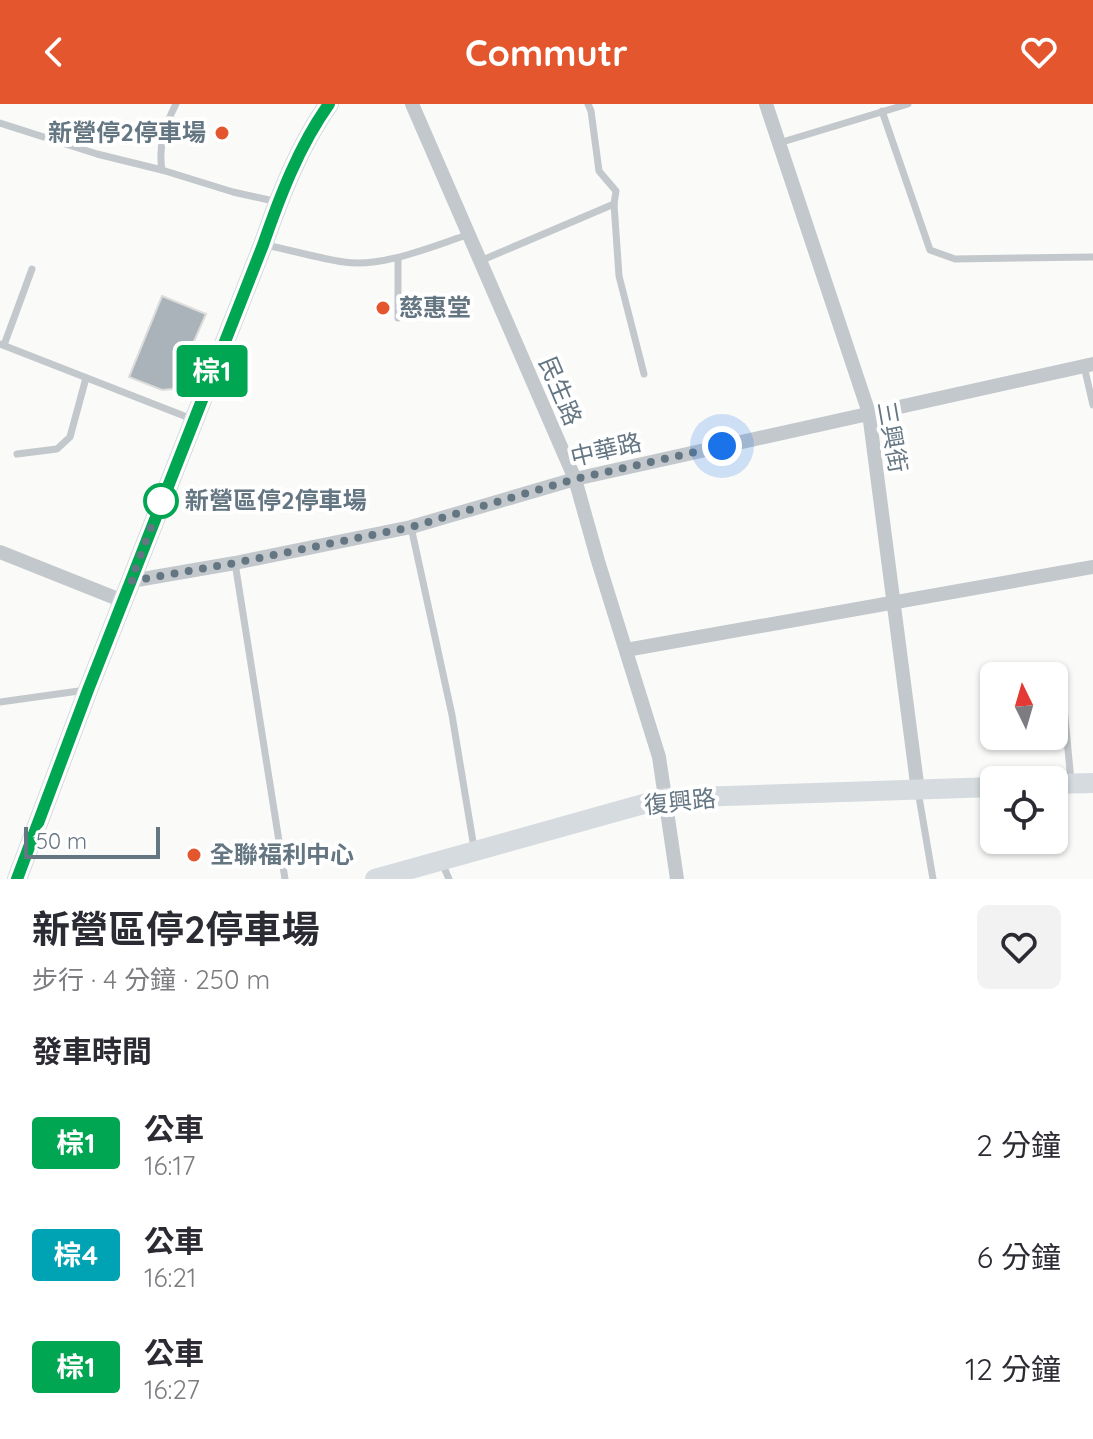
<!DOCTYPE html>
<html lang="zh-TW">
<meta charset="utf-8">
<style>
body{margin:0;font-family:Quicksand,"Noto Sans TC",sans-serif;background:#f2f2f3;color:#2b2b33;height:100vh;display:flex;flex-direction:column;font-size:30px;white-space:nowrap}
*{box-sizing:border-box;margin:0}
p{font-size:26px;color:#7c7c81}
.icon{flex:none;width:44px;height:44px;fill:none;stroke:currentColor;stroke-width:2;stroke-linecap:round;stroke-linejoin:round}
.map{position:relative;height:775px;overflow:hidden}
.details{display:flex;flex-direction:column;background:#fff;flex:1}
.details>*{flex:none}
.badge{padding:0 16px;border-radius:6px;font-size:28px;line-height:52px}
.needle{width:52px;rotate:355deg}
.tools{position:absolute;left:980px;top:558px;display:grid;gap:16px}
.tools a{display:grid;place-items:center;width:88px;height:88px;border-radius:12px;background:#fff;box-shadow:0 2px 6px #0004;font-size:40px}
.scale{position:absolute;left:24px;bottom:20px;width:136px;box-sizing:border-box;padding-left:8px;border:4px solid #657683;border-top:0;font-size:22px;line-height:28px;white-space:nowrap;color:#657683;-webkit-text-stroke:6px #fff;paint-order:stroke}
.you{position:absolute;width:40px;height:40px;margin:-20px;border:6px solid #fff;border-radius:50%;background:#1a73e8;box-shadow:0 0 0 12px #1a73e833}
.map>.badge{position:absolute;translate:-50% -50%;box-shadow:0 0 0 4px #fff}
h2{padding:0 32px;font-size:30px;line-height:72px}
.round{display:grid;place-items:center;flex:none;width:84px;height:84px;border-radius:12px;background:#f2f2f3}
.summary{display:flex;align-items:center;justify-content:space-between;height:136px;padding:0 32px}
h1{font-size:38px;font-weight:700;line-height:60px}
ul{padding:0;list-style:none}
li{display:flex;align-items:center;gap:24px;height:112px;padding:0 32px}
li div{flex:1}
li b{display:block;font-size:30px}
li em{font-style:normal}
li .badge{min-width:88px;font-weight:700;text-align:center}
header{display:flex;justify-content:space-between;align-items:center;height:104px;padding:0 32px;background:#e4572e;color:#fff;font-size:36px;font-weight:700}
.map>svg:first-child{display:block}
.building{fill:#aab3b9;stroke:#dcdcda;stroke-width:2}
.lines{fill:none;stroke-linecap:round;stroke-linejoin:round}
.lane{stroke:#c3c8cc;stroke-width:7}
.street{stroke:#c3c8cc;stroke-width:14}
.secondary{stroke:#d6dbdf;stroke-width:20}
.line-casing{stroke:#fff;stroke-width:18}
.line{stroke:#00a651;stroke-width:12}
.walk{stroke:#657683;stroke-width:8;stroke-dasharray:0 14.4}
.poi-dot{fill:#e4572e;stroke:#fff;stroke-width:3}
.stop-dot{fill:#fff;stroke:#00a651;stroke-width:4}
.labels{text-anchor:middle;stroke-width:8;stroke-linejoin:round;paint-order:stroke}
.poi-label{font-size:24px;font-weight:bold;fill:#657683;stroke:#fff;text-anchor:start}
.street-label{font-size:24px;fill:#657683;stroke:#fff}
.stop-label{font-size:24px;font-weight:bold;fill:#657683;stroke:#fff;text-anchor:start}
</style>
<header><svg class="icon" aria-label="back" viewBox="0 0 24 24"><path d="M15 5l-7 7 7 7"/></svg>Commutr<svg class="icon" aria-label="heart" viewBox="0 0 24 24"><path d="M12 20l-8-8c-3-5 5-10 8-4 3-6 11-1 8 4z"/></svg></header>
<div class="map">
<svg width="1093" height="775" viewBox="0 0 1093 775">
<rect width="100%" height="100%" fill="#fafaf8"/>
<path class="building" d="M 162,192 L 206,210 L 173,285 L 162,286 L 129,273 Z"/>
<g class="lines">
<g class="lane">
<path d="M 176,0 C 165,21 158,42 162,66 L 233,88 L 278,98"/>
<path d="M 588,0 L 591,7 L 599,67 L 616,87 L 614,100 L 619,172 L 644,270"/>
<path d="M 882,7 L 930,146 L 955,155 L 1093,153"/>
<path d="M 0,19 L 97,50 L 162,66"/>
<path d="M 779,39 L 908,0"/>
<path d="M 265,141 C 291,146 317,154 344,158 C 382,164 433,142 470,130"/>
<path d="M 480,157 L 614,100"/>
<path d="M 398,214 L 398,154"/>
<path d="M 0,240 L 192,315"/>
<path d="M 4,241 L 32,165"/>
<path d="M 1084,262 L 1093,301"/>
<path d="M 17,350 L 57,345 L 70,333 L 86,274"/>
<path d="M 411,423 L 452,611 L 474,744"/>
<path d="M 235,459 L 285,775"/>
<path d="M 0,598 L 86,586"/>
<path d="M 1064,603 L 1071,677"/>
<path d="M 918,687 L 933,775"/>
<path d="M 442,759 L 449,775"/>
</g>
<g class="street">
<path d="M 412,0 L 575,375 L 598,457 L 659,653 L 677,775"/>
<path d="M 766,0 L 869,309 L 918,687"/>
<path d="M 0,448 L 123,497"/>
<path d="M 131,477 L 235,459 L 411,423 L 575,375 L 1093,260"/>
<path d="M 626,546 L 1093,463"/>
</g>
<g class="secondary">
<path d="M 1054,680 L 1093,679"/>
<path d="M 17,775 L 88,586 L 263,141 C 280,92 299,42 329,0"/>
<path d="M 375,775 L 665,694 L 994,683"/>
</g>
</g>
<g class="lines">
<g class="line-casing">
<path id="line" d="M 17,775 L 88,586 L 263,141 C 280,92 299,42 329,0"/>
</g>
<use href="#line" class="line"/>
<path class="walk" d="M 161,397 L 131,477 L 235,459 L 411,423 L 575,375 L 722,342"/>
</g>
<g class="poi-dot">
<circle cx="222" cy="29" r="8"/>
<circle cx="383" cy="204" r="8"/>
<circle cx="194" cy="751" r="8"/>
</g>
<circle class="stop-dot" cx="161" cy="397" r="16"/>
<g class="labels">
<g class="poi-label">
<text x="206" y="37" text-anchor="end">新營停2停車場</text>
<text x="399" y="212">慈惠堂</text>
<text x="210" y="759">全聯福利中心</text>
</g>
<g class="street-label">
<text transform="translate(560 287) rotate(67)" y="8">民生路</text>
<text transform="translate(892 333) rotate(80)" y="8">三興街</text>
<text transform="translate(606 346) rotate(-13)" y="8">中華路</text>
<text transform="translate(680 698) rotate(-6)" y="8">復興路</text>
</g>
<g class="stop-label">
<text x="185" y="405">新營區停2停車場</text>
</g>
</g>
</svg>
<div class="tools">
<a><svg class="needle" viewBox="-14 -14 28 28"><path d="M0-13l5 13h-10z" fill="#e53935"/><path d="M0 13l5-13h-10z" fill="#7c7c81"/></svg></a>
<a><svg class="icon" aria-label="locate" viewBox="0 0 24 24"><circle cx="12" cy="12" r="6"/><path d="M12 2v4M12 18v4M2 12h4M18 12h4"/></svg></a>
</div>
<div class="scale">50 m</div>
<div class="you" style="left:722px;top:342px"></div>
<b class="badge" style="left:212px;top:267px;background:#00a651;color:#fff">棕1</b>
</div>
<section class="details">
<div class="summary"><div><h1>新營區停2停車場</h1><p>步行 · 4 分鐘 · 250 m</p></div><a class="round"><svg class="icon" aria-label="heart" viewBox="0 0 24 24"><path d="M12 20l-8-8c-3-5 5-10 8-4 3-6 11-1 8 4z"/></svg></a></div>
<h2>發車時間</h2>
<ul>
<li><span class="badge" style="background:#00a651;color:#fff">棕1</span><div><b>公車</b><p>16:17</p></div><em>2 分鐘</em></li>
<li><span class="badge" style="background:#00a3b4;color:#fff">棕4</span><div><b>公車</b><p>16:21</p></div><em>6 分鐘</em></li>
<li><span class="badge" style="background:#00a651;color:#fff">棕1</span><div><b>公車</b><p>16:27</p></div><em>12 分鐘</em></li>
</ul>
</section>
